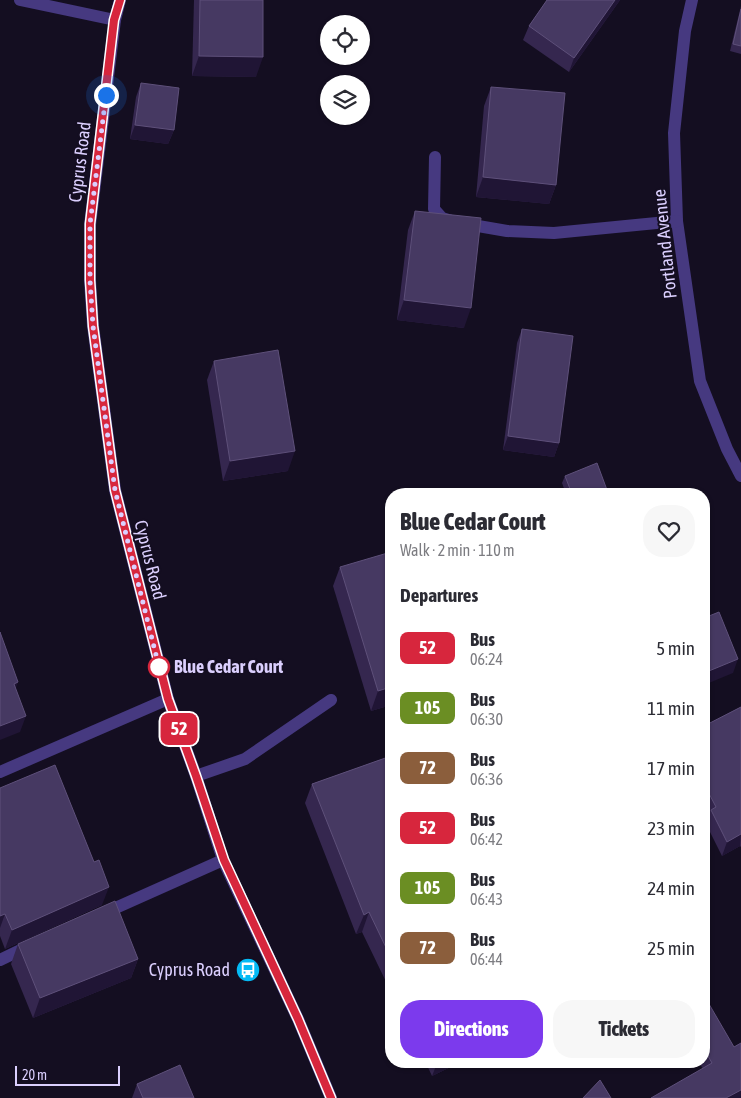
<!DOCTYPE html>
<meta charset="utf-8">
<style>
body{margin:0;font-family:"Asap Condensed",sans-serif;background:#f7f7f7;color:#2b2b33;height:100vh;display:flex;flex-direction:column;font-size:19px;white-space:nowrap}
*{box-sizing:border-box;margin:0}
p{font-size:16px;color:#7c7c81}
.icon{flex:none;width:28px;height:28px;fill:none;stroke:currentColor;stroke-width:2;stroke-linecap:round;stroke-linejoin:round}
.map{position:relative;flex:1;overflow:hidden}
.drawer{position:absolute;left:385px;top:488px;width:325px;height:580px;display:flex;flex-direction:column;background:#fff;border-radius:20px;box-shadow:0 1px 4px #0004}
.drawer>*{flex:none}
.badge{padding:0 10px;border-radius:8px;font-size:18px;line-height:32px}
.controls{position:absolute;left:320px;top:15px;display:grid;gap:10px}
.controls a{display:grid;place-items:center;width:50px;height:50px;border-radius:50%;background:#fff;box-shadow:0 1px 4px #0004;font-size:25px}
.scale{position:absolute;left:15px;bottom:12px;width:105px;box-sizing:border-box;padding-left:5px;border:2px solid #dbcffe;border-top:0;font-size:14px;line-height:18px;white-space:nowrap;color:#dbcffe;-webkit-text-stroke:4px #140e21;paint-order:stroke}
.you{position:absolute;width:25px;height:25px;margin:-12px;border:4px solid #fff;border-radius:50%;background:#1a73e8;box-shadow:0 0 0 8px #1a73e833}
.map>.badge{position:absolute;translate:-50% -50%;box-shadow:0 0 0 2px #fff}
h2{padding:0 15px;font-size:19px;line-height:45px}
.round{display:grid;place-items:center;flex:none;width:52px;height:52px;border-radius:20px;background:#f7f7f7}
.head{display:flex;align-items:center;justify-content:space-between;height:85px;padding:0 15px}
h1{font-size:24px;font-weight:800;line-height:38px}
.button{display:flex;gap:10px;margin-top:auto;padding:10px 15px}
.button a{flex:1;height:58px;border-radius:20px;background:#7c3aed;color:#fff;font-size:20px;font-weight:800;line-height:58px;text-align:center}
.button a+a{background:#f7f7f7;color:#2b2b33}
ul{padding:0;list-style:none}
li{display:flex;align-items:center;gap:15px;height:60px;padding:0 15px}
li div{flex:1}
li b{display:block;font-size:19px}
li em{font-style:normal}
li .badge{min-width:55px;font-weight:700;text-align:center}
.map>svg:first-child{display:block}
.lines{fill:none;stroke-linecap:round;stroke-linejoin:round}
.minor{stroke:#463980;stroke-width:12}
.wall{fill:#35274f}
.shaded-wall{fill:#201535}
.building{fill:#463962;stroke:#5e507a}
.line-casing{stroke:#fff;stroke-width:11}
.line{stroke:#d7263d;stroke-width:8}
.walk{stroke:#dbcffe;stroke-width:5;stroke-dasharray:0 9}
.stop-dot{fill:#fff;stroke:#d7263d;stroke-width:2.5}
.labels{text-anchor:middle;stroke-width:4;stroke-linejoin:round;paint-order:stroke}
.street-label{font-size:18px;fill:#dbcffe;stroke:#140e21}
.stop-label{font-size:18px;font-weight:bold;fill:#dbcffe;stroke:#140e21;text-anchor:start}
.poi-label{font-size:18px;fill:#dbcffe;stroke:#140e21;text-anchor:end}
</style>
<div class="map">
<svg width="741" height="1098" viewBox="0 0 741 1098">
<rect width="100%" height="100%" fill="#140e21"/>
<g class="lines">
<g class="minor">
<path d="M 20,0 L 115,20"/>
<path d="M 120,0 L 115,20 L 90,225 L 90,280 L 93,326 L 115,490 L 168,699 L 196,776 L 223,860 L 298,1019 L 331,1098"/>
<path d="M 692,0 L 685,31 L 674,133 L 677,221 L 700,381 L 727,449 L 741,476"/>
<path d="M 435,157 L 434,209 L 442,218 L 455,222 L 507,231 L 554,233 L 677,221"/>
<path d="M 0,772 L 168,699"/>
<path d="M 196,776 L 245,759 L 331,700"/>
<path d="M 102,914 L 223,860"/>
<path d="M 0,960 L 29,946"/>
</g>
</g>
<g class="wall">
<path d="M 194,0 L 263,0 L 256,77 L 192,76 Z"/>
<path d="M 547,0 L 620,0 L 569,72 L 523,40 L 529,26 Z"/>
<path d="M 741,6 L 741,54 L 730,51 Z"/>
<path d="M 141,83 L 174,130 L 168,144 L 130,139 L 136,97 Z"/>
<path d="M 491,87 L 556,185 L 549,204 L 476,197 L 484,106 Z"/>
<path d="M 415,211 L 464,328 L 397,320 L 408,230 Z"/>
<path d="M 522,329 L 559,443 L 554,457 L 503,450 L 517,343 Z"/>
<path d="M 214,361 L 288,471 L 223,481 L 207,380 Z"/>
<path d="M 565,476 L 607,490 L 606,494 L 566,494 L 562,483 Z"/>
<path d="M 340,567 L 391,705 L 371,711 L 333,586 Z"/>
<path d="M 741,707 L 741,847 L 740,846 L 722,856 L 706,824 L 708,816 L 704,807 L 704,726 Z"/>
<path d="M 391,756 L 391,992 L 362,932 L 356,934 L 305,803 L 312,784 Z"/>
<path d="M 0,788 L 102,905 L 5,949 L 0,936 Z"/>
<path d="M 18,944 L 138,959 L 131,978 L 33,1018 L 11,964 Z"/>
<path d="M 704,1007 L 741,1098 L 703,1069 L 698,1061 L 704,1061 Z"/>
<path d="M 425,1061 L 463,1061 L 432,1076 Z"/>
<path d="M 137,1084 L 194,1098 L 132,1098 Z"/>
</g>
<g class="shaded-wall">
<path d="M 615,0 L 620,0 L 569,72 L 574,58 Z"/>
<path d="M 199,56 L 263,57 L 256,77 L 192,76 Z"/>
<path d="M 135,125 L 174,130 L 168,144 L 130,139 Z"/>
<path d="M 483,177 L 556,185 L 549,204 L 476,197 Z"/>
<path d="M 404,300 L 471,308 L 464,328 L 397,320 Z"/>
<path d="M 508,436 L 559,443 L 554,457 L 503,450 Z"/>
<path d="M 295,451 L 288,471 L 223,481 L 230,461 Z"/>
<path d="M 607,490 L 606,494 L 598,494 Z"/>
<path d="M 738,659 L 733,673 L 704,685 L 704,673 Z"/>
<path d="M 18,682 L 12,699 L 14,684 Z"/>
<path d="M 391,687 L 391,705 L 371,711 L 378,691 Z"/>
<path d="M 26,716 L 20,732 L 0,740 L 0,726 Z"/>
<path d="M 741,834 L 740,846 L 722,856 L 727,842 Z"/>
<path d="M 109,887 L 102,905 L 5,949 L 12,930 Z"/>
<path d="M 369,912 L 362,932 L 356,934 L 364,915 Z"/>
<path d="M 5,914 L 0,928 L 0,916 Z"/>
<path d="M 138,959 L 131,978 L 33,1018 L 40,998 Z"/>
<path d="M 438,1061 L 463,1061 L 432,1076 Z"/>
<path d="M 741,1090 L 741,1098 L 726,1098 Z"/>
</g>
<g class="building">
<path d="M 200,0 L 263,0 L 263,57 L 199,56 Z"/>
<path d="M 547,0 L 615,0 L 574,58 L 529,26 Z"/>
<path d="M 741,9 L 741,46 L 733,44 Z"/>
<path d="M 141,83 L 179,88 L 174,130 L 135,125 Z"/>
<path d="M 491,87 L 565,93 L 556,185 L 483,177 Z"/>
<path d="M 415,211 L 481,218 L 471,308 L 404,300 Z"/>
<path d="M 522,329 L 573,336 L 559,443 L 508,436 Z"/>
<path d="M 278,350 L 295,451 L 230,461 L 214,361 Z"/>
<path d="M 597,463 L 607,490 L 598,494 L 572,494 L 565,476 Z"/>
<path d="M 391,552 L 391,687 L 378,691 L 340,567 Z"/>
<path d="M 719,612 L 738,659 L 704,673 L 704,618 Z"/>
<path d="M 0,632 L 18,682 L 14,684 L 26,716 L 0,726 Z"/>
<path d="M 741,707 L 741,834 L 727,842 L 711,810 L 716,807 L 704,784 L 704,726 Z"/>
<path d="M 391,756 L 391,850 L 390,850 L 391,852 L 391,958 L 369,912 L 364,915 L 312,784 Z"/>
<path d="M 55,765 L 94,862 L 99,860 L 109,887 L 12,930 L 5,914 L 0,916 L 0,788 Z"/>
<path d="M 115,901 L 138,959 L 40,998 L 18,944 Z"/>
<path d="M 709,1004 L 734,1047 L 741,1043 L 741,1090 L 726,1098 L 651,1098 L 712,1063 L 704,1049 L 704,1007 Z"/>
<path d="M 180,1065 L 194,1098 L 143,1098 L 137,1084 Z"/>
<path d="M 600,1080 L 611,1098 L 583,1098 Z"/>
</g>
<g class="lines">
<g class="line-casing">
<path id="line" d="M 120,0 L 114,20 L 90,224 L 90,280 L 93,326 L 115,490 L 168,699 L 196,776 L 224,860 L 298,1019 L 331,1098"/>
</g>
<use href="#line" class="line"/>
<path class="walk" d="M 106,95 L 90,224 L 90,280 L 93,326 L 115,490 L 159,667"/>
</g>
<defs>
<g id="bus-disc" transform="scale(1.25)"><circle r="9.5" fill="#04baf5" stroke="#140e21"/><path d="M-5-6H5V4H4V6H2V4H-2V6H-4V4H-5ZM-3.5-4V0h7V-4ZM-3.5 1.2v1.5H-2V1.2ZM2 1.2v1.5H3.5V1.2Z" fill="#fff"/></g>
</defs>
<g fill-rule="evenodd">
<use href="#bus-disc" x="248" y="970"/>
</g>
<circle class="stop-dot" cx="159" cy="667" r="10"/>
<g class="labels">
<g class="street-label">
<text transform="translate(80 162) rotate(-83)" y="6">Cyprus Road</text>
<text transform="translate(665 244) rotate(-96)" y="6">Portland Avenue</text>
<text transform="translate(150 560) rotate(76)" y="6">Cyprus Road</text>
</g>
<g class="stop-label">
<text x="174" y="673">Blue Cedar Court</text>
</g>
<g class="poi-label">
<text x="230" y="976">Cyprus Road</text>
</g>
</g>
</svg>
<div class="controls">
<a><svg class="icon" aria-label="locate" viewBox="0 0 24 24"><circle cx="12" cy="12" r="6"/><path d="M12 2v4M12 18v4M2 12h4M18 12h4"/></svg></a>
<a><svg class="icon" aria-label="layers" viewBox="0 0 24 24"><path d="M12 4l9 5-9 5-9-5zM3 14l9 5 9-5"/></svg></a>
</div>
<div class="scale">20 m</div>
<div class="you" style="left:106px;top:95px"></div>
<b class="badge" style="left:179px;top:729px;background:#d7263d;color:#fff">52</b>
<section class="drawer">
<div class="head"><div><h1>Blue Cedar Court</h1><p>Walk · 2 min · 110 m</p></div><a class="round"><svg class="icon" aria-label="heart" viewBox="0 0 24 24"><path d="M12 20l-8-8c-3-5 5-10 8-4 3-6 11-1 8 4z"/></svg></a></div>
<h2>Departures</h2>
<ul>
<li><span class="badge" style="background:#d7263d;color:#fff">52</span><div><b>Bus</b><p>06:24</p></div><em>5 min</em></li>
<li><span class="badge" style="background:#6b8e23;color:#fff">105</span><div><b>Bus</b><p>06:30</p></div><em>11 min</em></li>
<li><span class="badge" style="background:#8b5e3c;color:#fff">72</span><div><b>Bus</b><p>06:36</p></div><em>17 min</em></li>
<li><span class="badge" style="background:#d7263d;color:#fff">52</span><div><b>Bus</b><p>06:42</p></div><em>23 min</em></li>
<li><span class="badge" style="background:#6b8e23;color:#fff">105</span><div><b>Bus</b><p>06:43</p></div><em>24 min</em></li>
<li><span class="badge" style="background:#8b5e3c;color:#fff">72</span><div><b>Bus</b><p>06:44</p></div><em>25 min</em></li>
</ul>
<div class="button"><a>Directions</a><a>Tickets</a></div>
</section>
</div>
